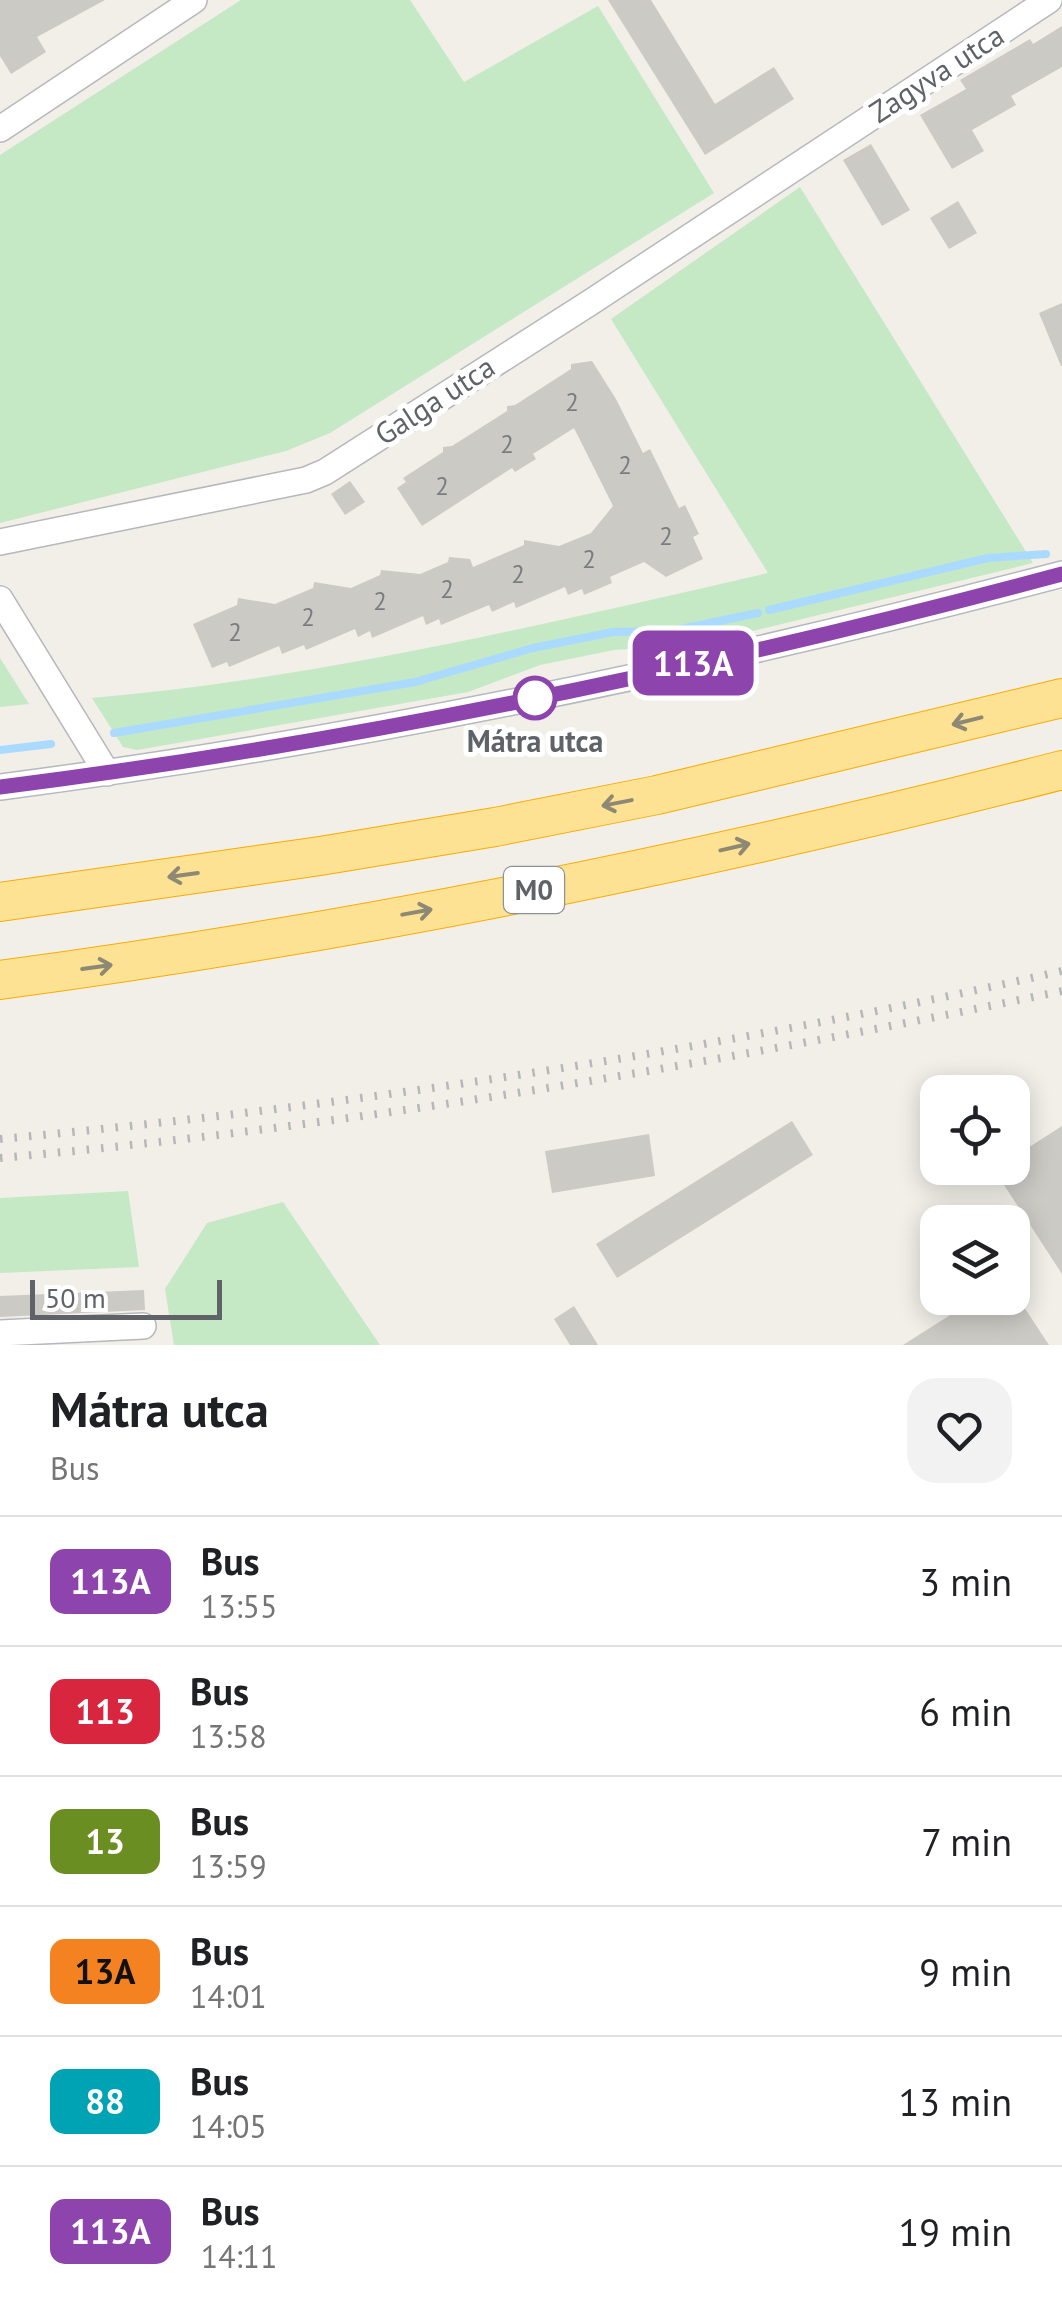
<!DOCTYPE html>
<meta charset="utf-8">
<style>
body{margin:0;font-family:"PT Sans",sans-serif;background:#f2f2f2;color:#202124;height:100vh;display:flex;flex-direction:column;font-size:38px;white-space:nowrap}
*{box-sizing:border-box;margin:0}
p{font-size:32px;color:#757577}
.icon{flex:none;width:55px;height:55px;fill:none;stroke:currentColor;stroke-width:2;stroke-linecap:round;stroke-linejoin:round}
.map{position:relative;height:1345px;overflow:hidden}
.drawer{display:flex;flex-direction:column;background:#fff;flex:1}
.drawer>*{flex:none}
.badge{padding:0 20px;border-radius:15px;font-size:35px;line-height:65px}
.fabs{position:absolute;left:920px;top:1075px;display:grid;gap:20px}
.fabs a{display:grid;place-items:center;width:110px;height:110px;border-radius:20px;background:#fff;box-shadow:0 5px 25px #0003;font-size:50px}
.scale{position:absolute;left:30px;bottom:25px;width:192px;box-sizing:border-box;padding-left:10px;border:5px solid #5f6368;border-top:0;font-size:28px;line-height:35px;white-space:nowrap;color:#5f6368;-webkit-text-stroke:8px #fff;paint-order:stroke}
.map>.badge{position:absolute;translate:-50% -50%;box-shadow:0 0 0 5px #fff}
.round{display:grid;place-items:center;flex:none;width:105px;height:105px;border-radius:30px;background:#f2f2f2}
.summary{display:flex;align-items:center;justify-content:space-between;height:170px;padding:0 50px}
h1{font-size:48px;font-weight:800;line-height:75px}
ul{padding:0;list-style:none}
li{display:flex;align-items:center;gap:30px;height:130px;padding:0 50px;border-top:2px solid #e0e0e0}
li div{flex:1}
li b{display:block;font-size:38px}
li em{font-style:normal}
li .badge{min-width:110px;font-weight:700;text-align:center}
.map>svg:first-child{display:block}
.green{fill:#c5e8c5}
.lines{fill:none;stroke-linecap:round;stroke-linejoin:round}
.stream{stroke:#aadaff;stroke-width:8}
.building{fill:#cccac5}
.minor-casing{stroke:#b5b8bc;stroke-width:28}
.highway-casing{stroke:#f9ab00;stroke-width:40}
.minor{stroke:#fff;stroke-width:25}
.highway{stroke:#fde293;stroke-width:38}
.rail{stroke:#b6b7b8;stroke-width:8;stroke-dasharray:2.5 12;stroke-linecap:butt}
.oneway{stroke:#8e8975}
.line-casing{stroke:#fff;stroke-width:22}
.line{stroke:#8e44ad;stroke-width:15}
.stop-dot{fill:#fff;stroke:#8e44ad;stroke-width:5}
.labels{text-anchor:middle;stroke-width:10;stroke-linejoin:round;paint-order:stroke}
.number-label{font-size:25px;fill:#7a7d7f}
.shield{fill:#fff;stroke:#8f9295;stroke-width:2.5}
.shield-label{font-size:28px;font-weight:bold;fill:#5f6368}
.street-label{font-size:30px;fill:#5f6368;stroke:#fff}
.stop-label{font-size:30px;font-weight:bold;fill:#5f6368;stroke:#fff}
</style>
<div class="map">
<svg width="1062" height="1345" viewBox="0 0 1062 1345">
<rect width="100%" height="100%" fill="#f1efe8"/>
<g class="green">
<path d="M 241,0 L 410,0 L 464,82 L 598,6 L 714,193 L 330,433 L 286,451 L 0,523 L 0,155 Z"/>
<path d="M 800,187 L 1033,563 L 703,643 L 614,650 L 540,665 L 468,692 L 137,750 L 123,747 L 92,698 C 320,678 545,624 768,573 L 611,319 Z"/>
<path d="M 0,658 L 29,704 L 0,707 Z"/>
<path d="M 128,1191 L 139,1267 L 0,1273 L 0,1198 Z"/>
<path d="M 283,1202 L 380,1345 L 174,1345 L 165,1289 L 207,1223 Z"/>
</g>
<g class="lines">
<g class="stream">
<path d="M 769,610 L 988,558 L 1046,554"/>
<path d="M 114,733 L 415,682 L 533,648 L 613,632 L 671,631 L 758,613"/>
<path d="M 0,750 L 51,744"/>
</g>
</g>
<g class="building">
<path d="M 0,0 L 105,0 L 37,37 L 46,52 L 11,74 L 0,56 Z"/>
<path d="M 608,0 L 651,0 L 715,104 L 774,67 L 794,99 L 705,155 Z"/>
<path d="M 1062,26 L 1062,67 L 1011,96 L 1016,105 L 972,130 L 984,151 L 952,169 L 920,115 L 966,89 L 960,80 L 1030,39 L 1033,44 Z"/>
<path d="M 871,144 L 910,210 L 882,226 L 843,160 Z"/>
<path d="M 958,201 L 977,233 L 949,249 L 930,218 Z"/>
<path d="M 1062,303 L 1062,366 L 1061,366 L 1039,313 Z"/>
<path d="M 592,361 L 616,399 L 643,453 L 650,449 L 679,508 L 685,505 L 699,534 L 693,537 L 703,559 L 666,577 L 644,562 L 610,577 L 612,583 L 584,595 L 582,589 L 568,595 L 565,587 L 516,608 L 514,602 L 492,612 L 489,605 L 441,625 L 439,619 L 426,625 L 423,616 L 372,638 L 370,631 L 358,637 L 355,629 L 306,650 L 304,645 L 282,654 L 279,646 L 229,667 L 227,662 L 212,668 L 193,624 L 237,605 L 238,598 L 275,604 L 313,588 L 314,582 L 351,588 L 380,575 L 381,570 L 420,574 L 448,562 L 449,557 L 470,559 L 473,567 L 524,545 L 524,540 L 559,546 L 591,533 L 613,506 L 574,428 L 533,454 L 536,459 L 515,472 L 512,468 L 422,526 L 397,488 L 406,482 L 403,478 L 443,452 L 443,447 L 452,446 L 507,411 L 507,406 L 515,405 L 571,369 L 571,364 Z"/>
<path d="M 350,481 L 365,502 L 345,515 L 331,494 Z"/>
<path d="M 792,1121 L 813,1155 L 617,1278 L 596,1244 Z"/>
<path d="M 1062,1126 L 1062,1274 L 993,1168 L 1012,1168 L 1012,1158 Z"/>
<path d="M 649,1134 L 655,1176 L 552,1193 L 545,1151 Z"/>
<path d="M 144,1290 L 145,1310 L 0,1317 L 0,1296 Z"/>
<path d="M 977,1298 L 1018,1298 L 1049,1345 L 903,1345 Z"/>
<path d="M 574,1306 L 598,1345 L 570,1345 L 554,1319 Z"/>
</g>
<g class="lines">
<g class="minor-casing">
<g id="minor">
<path d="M 0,129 L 194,0"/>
<path d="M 0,542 L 306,480 L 325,472 L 591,302 L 1049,0"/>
<path d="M 0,599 L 107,773"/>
<path d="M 0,787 C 358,741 713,666 1062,574"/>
<path d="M 0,1333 L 143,1326"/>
</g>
</g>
<g class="highway-casing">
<g id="highway">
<path d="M 0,902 L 320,856 L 495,827 L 657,795 L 1062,698"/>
<path d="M 0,980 C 357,932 713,860 1062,770"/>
</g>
</g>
<use href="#minor" class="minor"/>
<use href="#highway" class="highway"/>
<g class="rail">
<path d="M 0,1139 C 357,1106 712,1051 1062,971"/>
<path d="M 0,1158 C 358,1126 710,1065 1062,991"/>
</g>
</g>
<defs><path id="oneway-shaft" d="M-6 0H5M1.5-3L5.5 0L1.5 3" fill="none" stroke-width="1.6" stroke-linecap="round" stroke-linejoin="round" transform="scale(2.5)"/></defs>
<g class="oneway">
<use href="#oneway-shaft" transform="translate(967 721) rotate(166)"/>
<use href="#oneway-shaft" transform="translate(617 803) rotate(169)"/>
<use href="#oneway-shaft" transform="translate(735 847) rotate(-13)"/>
<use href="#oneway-shaft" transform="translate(183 875) rotate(172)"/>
<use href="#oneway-shaft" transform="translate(417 912) rotate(-10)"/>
<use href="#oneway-shaft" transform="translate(97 967) rotate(-8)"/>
</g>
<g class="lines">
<g class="line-casing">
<path id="line" d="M 0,787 C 358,742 714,667 1062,574"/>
</g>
<use href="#line" class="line"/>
</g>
<circle class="stop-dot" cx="535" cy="698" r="20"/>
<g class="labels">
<g class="number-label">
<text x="572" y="411">2</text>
<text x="507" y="453">2</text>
<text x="625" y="474">2</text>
<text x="442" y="495">2</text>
<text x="666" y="545">2</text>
<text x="589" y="568">2</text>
<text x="518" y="583">2</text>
<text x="447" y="598">2</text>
<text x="380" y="610">2</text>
<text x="308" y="626">2</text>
<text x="235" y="641">2</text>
</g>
<rect class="shield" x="504" y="867" width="60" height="46" rx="8"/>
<g class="shield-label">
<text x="534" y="900">M0</text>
</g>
<g class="street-label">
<text transform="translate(937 74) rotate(-33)" y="10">Zagyva utca</text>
<text transform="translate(435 401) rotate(-33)" y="10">Galga utca</text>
</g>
<g class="stop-label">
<text x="535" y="752">Mátra utca</text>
</g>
</g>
</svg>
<div class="fabs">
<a><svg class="icon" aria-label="locate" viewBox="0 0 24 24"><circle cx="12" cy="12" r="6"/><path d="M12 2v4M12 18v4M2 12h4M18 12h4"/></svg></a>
<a><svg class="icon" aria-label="layers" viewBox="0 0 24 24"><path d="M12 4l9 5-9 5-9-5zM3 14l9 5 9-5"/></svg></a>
</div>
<div class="scale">50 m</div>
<b class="badge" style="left:693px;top:663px;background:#8e44ad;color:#fff">113A</b>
</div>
<section class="drawer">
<div class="summary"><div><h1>Mátra utca</h1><p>Bus</p></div><a class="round"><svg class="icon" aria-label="heart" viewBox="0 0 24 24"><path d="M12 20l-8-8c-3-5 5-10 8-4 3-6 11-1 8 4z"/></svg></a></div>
<ul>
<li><span class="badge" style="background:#8e44ad;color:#fff">113A</span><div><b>Bus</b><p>13:55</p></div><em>3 min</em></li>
<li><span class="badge" style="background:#d7263d;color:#fff">113</span><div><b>Bus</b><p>13:58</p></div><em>6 min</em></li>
<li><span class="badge" style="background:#6b8e23;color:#fff">13</span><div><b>Bus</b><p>13:59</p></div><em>7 min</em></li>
<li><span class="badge" style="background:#f58220;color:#111">13A</span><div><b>Bus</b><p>14:01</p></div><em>9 min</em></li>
<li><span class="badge" style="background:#00a3b4;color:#fff">88</span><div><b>Bus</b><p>14:05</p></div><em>13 min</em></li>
<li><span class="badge" style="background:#8e44ad;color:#fff">113A</span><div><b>Bus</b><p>14:11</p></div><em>19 min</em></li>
</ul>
</section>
